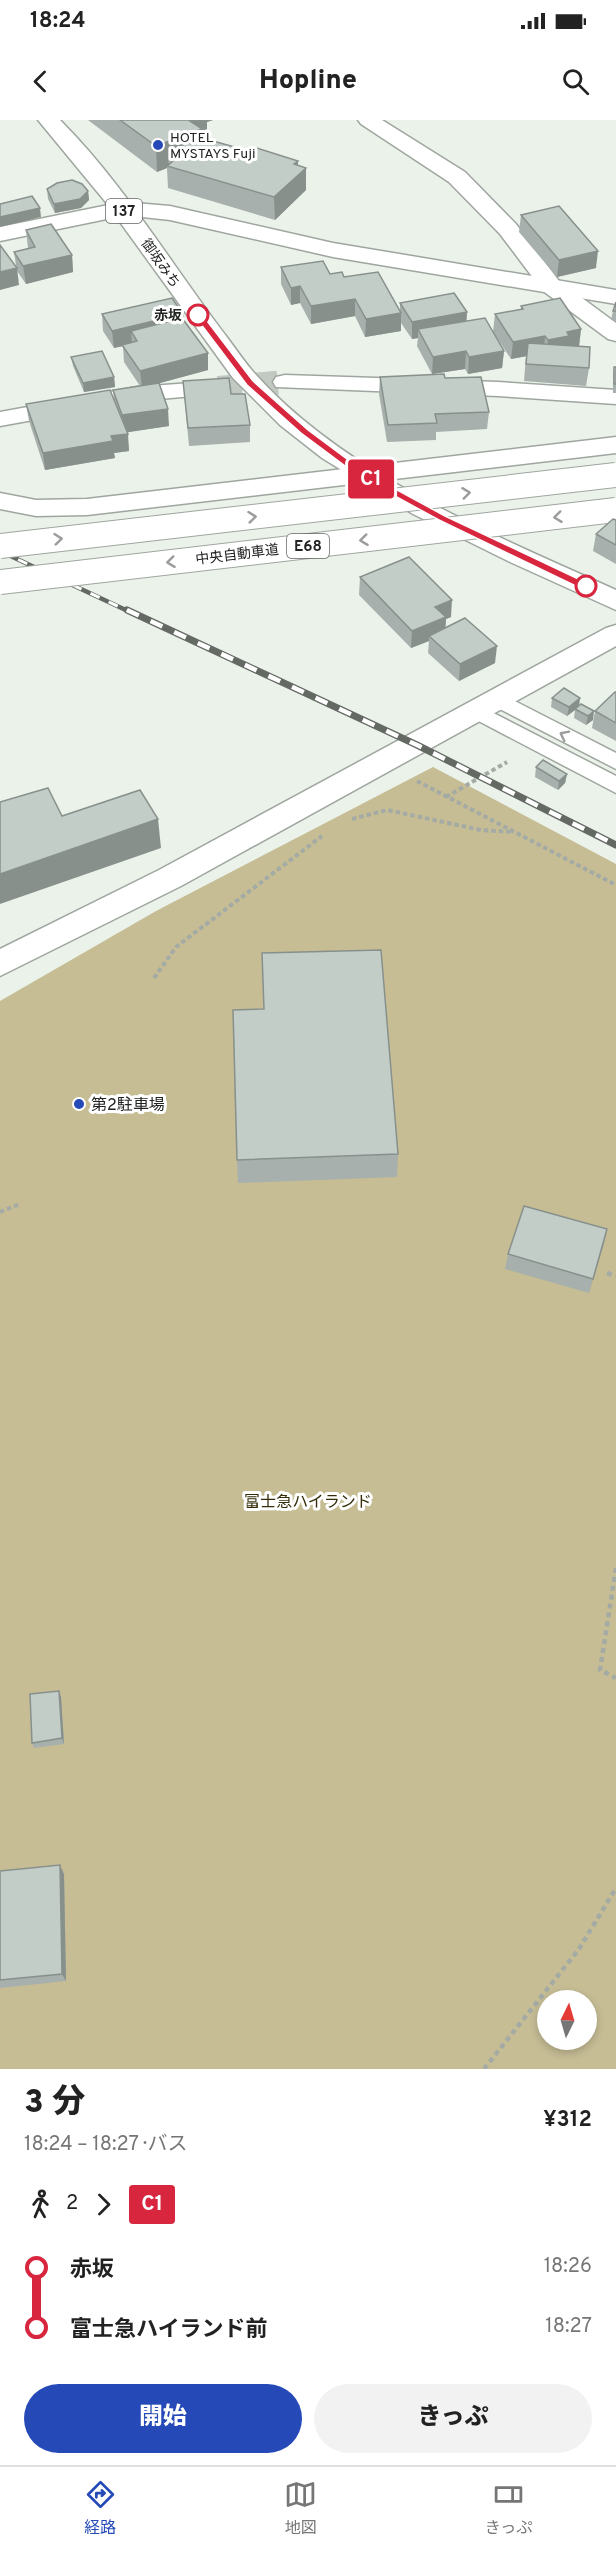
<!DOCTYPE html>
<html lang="ja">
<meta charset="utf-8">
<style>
body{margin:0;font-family:Overpass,"Noto Sans JP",sans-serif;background:#f2f2f2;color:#222;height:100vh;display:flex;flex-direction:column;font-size:22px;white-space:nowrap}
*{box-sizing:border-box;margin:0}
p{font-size:20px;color:#767676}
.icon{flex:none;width:33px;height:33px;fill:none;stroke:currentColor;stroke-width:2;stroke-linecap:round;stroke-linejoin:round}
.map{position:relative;height:1949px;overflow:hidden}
.panel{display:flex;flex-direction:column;background:#fff;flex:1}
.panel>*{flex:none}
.badge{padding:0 12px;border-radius:4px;font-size:21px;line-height:39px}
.needle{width:39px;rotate:5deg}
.fabs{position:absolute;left:537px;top:1870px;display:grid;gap:12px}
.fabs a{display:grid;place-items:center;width:60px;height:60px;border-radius:50%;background:#fff;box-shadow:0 3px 9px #0003;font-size:30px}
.map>.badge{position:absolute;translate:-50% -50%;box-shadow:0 0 0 3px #fff}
.legs{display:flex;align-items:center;gap:9px;height:66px;padding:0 24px;font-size:20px}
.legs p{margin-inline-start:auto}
.headline{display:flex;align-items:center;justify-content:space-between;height:102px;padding:0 24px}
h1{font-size:33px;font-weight:800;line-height:45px}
.cta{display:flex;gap:12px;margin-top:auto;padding:12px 24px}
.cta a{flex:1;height:69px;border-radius:36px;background:#254ab8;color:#fff;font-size:24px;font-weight:800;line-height:69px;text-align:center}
.cta a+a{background:#f2f2f2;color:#222}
ul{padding:0 24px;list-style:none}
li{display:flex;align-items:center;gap:21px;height:60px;font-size:22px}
li i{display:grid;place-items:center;width:9px;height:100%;margin:0 8px;background:currentColor}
li i::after{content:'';width:15px;height:15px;margin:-8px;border:4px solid;border-radius:50%;background:#fff}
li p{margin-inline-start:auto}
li:first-child i{background:linear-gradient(#0000 50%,currentColor 0)}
li:last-child i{background:linear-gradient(currentColor 50%,#0000 0)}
.status{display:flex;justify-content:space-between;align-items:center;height:42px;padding:0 30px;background:#fff;direction:ltr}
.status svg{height:16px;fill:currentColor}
header{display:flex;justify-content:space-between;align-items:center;height:78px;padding:0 24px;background:#fff;font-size:27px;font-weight:800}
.tabs{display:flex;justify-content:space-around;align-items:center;height:84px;border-top:2px solid #e0e0e0;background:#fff;font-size:16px;color:#767676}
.tabs a{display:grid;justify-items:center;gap:3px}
.tabs .on{color:#254ab8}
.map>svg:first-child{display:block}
.green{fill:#c6bd95;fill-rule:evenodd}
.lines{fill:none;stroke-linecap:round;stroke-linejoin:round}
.street-tunnel{stroke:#c2c9c2;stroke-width:24;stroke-dasharray:24 12;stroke-linecap:butt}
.lane-casing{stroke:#9fa69f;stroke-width:3}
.street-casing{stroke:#9fa69f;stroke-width:3}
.secondary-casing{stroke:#9fa69f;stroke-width:3}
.highway-casing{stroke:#9fa69f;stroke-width:3}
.path-far1{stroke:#a4aaa4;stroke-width:4;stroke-dasharray:4.5 3;stroke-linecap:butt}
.path{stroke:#a4aaa4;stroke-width:4.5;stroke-dasharray:5 4;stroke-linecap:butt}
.lane{fill:#fff;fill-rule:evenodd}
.street{fill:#fff;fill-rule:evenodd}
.secondary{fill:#fff;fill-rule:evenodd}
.highway{fill:#fff;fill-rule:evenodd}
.rail-far1-casing{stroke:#646964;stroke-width:4.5}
.rail-casing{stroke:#646964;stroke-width:7}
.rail-far1{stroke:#fff;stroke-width:3;stroke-dasharray:10;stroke-linecap:butt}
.rail{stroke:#fff;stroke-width:4.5;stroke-dasharray:13;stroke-linecap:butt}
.highway-bridge-casing{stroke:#9fa69f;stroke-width:26;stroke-linecap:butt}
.highway-bridge{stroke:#fff;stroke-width:24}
.wall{fill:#a7b0ac}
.shaded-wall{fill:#88908c}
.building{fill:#c2cdc8;stroke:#88908c;stroke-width:1.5}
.oneway{stroke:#9b9c9b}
.line-1{fill:#d7263d;stroke:#fff;stroke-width:1.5}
.poi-dot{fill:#254ab8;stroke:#fff;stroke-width:2}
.stop-1-dot{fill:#fff;stroke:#d7263d;stroke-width:3}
.labels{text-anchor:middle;stroke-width:6;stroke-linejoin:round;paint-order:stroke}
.far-poi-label{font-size:14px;fill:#212421;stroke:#fff;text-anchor:start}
.far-street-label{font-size:14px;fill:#212421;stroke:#fff}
.far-stop-label{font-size:14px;font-weight:bold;fill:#212421;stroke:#fff;text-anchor:end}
.shield{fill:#fff;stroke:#646664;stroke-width:1.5}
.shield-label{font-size:15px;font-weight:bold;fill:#212421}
.poi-label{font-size:16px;fill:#212421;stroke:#fff;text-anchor:start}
.park-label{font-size:16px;fill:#352d09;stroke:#fff}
</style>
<div class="status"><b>18:24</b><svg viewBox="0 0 49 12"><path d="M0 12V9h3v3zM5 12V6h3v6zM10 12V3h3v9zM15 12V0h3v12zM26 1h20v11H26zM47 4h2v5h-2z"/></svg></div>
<header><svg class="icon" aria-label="back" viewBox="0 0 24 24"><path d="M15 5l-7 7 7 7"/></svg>Hopline<svg class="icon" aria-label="search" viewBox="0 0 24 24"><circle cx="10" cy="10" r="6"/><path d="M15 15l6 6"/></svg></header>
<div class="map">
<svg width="616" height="1949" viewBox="0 0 616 1949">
<rect width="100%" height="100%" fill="#eaf2ea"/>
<path class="green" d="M 433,647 L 616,744 L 616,1949 L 0,1949 L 0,881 L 156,791 ZM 548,1881 L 586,1881 L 586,1920 L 548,1920 Z"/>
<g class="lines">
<path class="street-tunnel" d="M 218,268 L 285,262"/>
<g class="lane-casing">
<g id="lane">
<path d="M 499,573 L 616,633 L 616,649 L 492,585 L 489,580 L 492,575 Z"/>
<path d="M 478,585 L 616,656 L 616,673 L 471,597 L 468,592 L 471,587 Z"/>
</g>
</g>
<g class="street-casing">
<g id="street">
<path d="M 358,0 L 382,0 L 465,52 L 516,104 L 559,161 L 616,203 L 616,221 L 608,219 L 543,171 L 500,114 L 449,62 L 361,4 Z"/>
<path d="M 123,82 L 131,84 L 134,89 L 131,94 L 0,121 L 0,107 Z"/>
<path d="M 285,255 L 498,262 L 616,270 L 616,284 L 498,276 L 276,267 L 273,262 L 276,257 Z"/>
<path d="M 218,261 L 227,263 L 230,268 L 227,273 L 137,281 L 0,306 L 0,292 L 137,267 Z"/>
<path d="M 616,317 L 616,333 L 87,395 L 36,396 L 0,389 L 0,373 L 36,380 L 87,379 Z"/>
<path d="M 616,505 L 616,526 L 181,766 L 0,856 L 0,829 L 159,750 L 606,508 Z"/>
</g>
</g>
<g class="secondary-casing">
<path id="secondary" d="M 123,82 L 170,86 L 333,123 L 616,170 L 616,184 L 333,137 L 170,100 L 115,94 L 112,89 L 115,84 Z"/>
</g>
<g class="highway-casing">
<path id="highway" d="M 38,0 L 60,0 C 124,64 171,144 226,216 C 236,229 245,243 256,255 C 347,356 495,415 616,470 L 616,490 L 510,442 L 413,394 L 322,338 L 280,305 L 233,258 L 104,80 Z"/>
</g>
<g class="path-far1">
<path d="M 417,661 L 616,765"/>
<path d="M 446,677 L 507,642"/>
<path d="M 352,699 L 387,690 L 481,710 L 513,712"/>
<path d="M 154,858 L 176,827 L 322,716"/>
<path d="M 0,1092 L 20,1084"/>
</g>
<g class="path">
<path d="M 607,1153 L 616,1156"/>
<path d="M 616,1448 L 600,1550 L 616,1558"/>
<path d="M 484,1949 L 579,1829 L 616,1768"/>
</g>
<use href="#lane" class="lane"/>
<use href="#street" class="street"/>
<use href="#secondary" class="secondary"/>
<use href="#highway" class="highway"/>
<g class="rail-far1-casing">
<path id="rail-far1" d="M 0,431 L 130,492"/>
</g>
<g class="rail-casing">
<path id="rail" d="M 127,490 L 417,625 L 616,725"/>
</g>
<use href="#rail-far1" class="rail-far1"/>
<use href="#rail" class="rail"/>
<g class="highway-bridge-casing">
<g id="highway-bridge">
<path d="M 0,426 L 616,355"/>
<path d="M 0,462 L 616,390"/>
</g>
</g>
<use href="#highway-bridge" class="highway-bridge"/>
</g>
<g class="wall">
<path d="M 88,0 L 213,0 L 207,2 L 207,9 L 202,11 L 203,18 L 298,45 L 306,70 L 275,100 L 168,68 L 167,48 L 157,52 Z"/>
<path d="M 47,69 L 88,71 L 89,80 L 81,88 L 55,93 L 48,79 Z"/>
<path d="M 521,95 L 596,148 L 557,157 L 519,112 Z"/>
<path d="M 26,110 L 72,135 L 73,152 L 26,164 L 17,151 L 19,165 L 14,132 L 28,128 Z"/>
<path d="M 281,147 L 330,154 L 344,157 L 400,191 L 400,183 L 467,192 L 466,201 L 504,231 L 502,248 L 468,254 L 465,249 L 432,254 L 417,226 L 418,218 L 412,219 L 401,203 L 401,211 L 365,217 L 355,196 L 311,204 L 300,183 L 291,185 L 281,164 Z"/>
<path d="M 616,182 L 616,201 L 611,200 L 613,191 Z"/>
<path d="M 521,186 L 581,209 L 579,226 L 589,248 L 586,266 L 524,261 L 526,236 L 511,239 L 493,212 L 495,194 L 521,190 Z"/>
<path d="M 102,194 L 183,194 L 184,200 L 208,233 L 208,250 L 159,263 L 169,306 L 127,312 L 129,331 L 114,333 L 115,338 L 45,350 L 29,301 L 26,284 L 114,280 L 113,270 L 140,266 L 124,242 L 123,226 L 114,228 L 103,211 Z"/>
<path d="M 71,237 L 114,257 L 115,267 L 84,272 L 73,246 Z"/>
<path d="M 614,247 L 616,247 L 616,273 L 613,273 L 613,256 Z"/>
<path d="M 380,257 L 445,258 L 489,292 L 487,309 L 436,312 L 436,320 L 387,322 L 379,274 Z"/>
<path d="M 183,261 L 231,274 L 250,305 L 250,322 L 189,326 Z"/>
<path d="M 616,400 L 616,444 L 593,431 L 596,414 Z"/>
<path d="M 360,457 L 451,497 L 446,499 L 445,508 L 495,543 L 459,561 L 428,533 L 429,521 L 411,528 L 359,475 Z"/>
<path d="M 616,572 L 616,621 L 592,608 L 595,591 Z"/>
<path d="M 552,578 L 579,585 L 593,600 L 586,605 L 574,598 L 575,590 L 567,596 L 551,587 Z"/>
<path d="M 536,647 L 567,654 L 565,663 L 558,670 L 535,657 Z"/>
<path d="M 264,889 L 398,1034 L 397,1057 L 238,1063 L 237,1040 Z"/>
<path d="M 607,1109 L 589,1173 L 505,1149 L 508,1134 Z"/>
<path d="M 59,1571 L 61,1577 L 64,1624 L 34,1628 L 32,1623 Z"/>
<path d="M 0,1751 L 64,1754 L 66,1861 L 0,1868 Z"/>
</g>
<g class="shaded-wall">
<path d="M 192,0 L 195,0 L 196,11 L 195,0 L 213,0 L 207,2 L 207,9 L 202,11 L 203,34 L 174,40 L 168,38 L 169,46 L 167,46 L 167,48 L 157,52 L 156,26 Z"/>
<path d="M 298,41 L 298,55 L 306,48 L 306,70 L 275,100 L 274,77 L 294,44 Z"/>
<path d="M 88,71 L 89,80 L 81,88 L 55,93 L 54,84 Z"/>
<path d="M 40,88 L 41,97 L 0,107 L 0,97 Z"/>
<path d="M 598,131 L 596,148 L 557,157 L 559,140 Z"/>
<path d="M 72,135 L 73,152 L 26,164 L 23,146 Z"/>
<path d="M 17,148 L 19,165 L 0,170 L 0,152 Z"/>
<path d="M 300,166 L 300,183 L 291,185 L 291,168 Z"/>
<path d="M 355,179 L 355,196 L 311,204 L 311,186 Z"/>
<path d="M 467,192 L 466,209 L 418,209 L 418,218 L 412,219 L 412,202 Z"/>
<path d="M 401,193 L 401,211 L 365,217 L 366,199 Z"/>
<path d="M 183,194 L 184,211 L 131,211 L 132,224 L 114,228 L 112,211 Z"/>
<path d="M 581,209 L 579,226 L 546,237 L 548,220 L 567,212 Z"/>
<path d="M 545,216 L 544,233 L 511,239 L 513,222 Z"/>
<path d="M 466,231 L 465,249 L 432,254 L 433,237 Z"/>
<path d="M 504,231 L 502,248 L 468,254 L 469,237 Z"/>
<path d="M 208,233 L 208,250 L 142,268 L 140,251 Z"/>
<path d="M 114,257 L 115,267 L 84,272 L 83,263 Z"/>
<path d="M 168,289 L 169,306 L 123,313 L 122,295 Z"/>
<path d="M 128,314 L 129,331 L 114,333 L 115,338 L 45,350 L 43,333 L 111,316 Z"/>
<path d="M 452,480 L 451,497 L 446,499 L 445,515 L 429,516 L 429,521 L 411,528 L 412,511 L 435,487 Z"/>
<path d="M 497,526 L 495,543 L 459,561 L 460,544 Z"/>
<path d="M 580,578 L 579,587 L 567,596 L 569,587 Z"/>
<path d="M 594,591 L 593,600 L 586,605 L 588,596 Z"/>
<path d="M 567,654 L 565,663 L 558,670 L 559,661 Z"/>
<path d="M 158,699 L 161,728 L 0,784 L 0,754 Z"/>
<path d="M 607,1109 L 604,1123 L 589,1173 L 593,1159 Z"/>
<path d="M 59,1571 L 61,1577 L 64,1624 L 62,1618 Z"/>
<path d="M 60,1745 L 64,1754 L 66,1861 L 62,1854 Z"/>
</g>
<g class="building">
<path d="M 120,0 L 192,0 L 190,1 L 202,9 L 156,26 Z"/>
<path d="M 199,17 L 252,32 L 257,28 L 298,41 L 294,44 L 306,48 L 274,77 L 167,46 L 174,40 L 168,38 L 187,22 L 191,24 Z"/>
<path d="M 72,60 L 82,64 L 88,71 L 80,79 L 54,84 L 47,69 L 57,63 Z"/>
<path d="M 32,76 L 40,88 L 0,97 L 0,84 Z"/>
<path d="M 559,86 L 598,131 L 559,140 L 521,95 Z"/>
<path d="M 51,104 L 72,135 L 23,146 L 14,132 L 35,127 L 26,110 Z"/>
<path d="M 0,125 L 17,148 L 0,152 Z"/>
<path d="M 323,141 L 330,154 L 342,152 L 344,157 L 378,152 L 401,193 L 366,199 L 355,179 L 311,186 L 300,166 L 291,168 L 281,147 Z"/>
<path d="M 454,173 L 467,192 L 412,202 L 400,183 Z"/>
<path d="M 172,178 L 183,194 L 112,211 L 102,194 Z"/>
<path d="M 560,178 L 581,209 L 567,212 L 569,216 L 548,220 L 545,216 L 513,222 L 495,194 L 523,189 L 521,186 Z"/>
<path d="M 616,182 L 616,191 L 613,191 Z"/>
<path d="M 182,198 L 208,233 L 140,251 L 122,225 L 137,221 L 131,211 Z"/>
<path d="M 485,198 L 504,231 L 469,237 L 466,231 L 433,237 L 418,209 Z"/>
<path d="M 528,223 L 590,227 L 589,248 L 526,244 Z"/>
<path d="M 102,231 L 114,257 L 83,263 L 71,237 Z"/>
<rect x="614" y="247" width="2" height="17"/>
<path d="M 444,254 L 445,258 L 481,257 L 489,292 L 435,294 L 437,303 L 388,305 L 380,257 Z"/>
<path d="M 229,258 L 231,274 L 245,274 L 250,305 L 188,308 L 183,261 Z"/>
<path d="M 159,263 L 168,289 L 122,295 L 113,270 Z"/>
<path d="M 110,270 L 128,314 L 111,316 L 113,321 L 43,333 L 26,284 Z"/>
<path d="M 613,399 L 616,400 L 616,425 L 596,414 Z"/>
<path d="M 409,437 L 452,480 L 435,487 L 446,497 L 412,511 L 360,457 Z"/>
<path d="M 465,498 L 497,526 L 460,544 L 429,516 Z"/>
<path d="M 564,568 L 580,578 L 569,587 L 552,578 Z"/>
<path d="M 615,572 L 616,572 L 616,603 L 595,591 Z"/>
<path d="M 581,584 L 594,591 L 588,596 L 575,589 Z"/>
<path d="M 543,640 L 567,654 L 559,661 L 536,647 Z"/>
<path d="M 48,668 L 62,696 L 140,670 L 158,699 L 0,754 L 0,682 Z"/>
<path d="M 381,830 L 398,1034 L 237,1040 L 233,890 L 264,889 L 262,833 Z"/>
<path d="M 524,1086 L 607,1109 L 593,1159 L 508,1134 Z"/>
<path d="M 59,1571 L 62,1618 L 32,1623 L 30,1574 Z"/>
<path d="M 60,1745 L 62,1854 L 0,1860 L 0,1751 Z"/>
</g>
<defs><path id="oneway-chevron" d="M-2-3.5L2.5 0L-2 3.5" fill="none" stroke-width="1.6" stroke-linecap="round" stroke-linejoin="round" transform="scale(1.5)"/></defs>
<g class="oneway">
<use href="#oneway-chevron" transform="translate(466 373) rotate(-7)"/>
<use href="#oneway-chevron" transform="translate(252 397) rotate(-6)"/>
<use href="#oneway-chevron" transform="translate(558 397) rotate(173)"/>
<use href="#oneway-chevron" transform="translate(58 419) rotate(-6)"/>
<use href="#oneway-chevron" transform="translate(364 420) rotate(173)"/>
<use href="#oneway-chevron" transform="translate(171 442) rotate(173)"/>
<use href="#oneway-chevron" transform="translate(564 615) rotate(-153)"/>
</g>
<path class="line-1" d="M 198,193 L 201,193 L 253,261 L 308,310 L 366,353 L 445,396 L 589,464 L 589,469 L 582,469 L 439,400 L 360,357 L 301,313 L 247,265 L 194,195 Z"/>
<g class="poi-dot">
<circle cx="158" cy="25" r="6"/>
<circle cx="79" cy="984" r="6"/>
</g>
<g class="stop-1-dot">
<circle cx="198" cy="195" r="10"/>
<circle cx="586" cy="466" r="10"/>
</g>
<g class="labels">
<g class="far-poi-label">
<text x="170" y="22">HOTEL<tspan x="170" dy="16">MYSTAYS Fuji</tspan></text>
</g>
<g class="far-street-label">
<text transform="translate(161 143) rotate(55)" y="5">御坂みち</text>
<text transform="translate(237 434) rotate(-7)" y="5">中央自動車道</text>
</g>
<g class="far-stop-label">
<text x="182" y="200">赤坂</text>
</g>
<g class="shield">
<rect x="106" y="79" width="36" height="24" rx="4.5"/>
<rect x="287" y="414" width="42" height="24" rx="4.5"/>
</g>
<g class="shield-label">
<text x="124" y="96">137</text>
<text x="308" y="431">E68</text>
</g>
<g class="poi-label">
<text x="91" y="990">第2駐車場</text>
</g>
<g class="park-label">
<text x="308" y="1387">富士急ハイランド</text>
</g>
</g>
</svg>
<div class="fabs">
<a><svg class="needle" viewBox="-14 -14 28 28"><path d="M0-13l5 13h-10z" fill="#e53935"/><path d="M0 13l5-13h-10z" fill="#767676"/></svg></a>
</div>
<b class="badge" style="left:371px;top:359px;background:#d7263d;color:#fff">C1</b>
</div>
<section class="panel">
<div class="headline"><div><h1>3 分</h1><p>18:24 – 18:27 · バス</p></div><b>¥312</b></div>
<div class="legs"><svg class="icon" aria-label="walk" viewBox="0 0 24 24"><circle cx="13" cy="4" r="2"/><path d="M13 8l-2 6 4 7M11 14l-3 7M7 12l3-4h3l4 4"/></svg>2<svg class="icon" aria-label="forward" viewBox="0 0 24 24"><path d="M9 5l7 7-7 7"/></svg><b class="badge" style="background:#d7263d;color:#fff">C1</b></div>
<ul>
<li><i style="color:#d7263d"></i><b>赤坂</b><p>18:26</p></li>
<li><i style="color:#d7263d"></i><b>富士急ハイランド前</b><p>18:27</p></li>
</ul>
<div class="cta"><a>開始</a><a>きっぷ</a></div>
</section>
<nav class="tabs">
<a class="on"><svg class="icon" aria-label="directions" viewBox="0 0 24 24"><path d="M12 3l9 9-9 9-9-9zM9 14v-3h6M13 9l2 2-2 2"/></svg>経路</a>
<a><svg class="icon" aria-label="map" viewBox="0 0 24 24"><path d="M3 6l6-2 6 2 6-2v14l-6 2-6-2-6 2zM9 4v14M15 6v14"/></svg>地図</a>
<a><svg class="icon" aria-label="tickets" viewBox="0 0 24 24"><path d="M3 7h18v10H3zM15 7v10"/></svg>きっぷ</a>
</nav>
